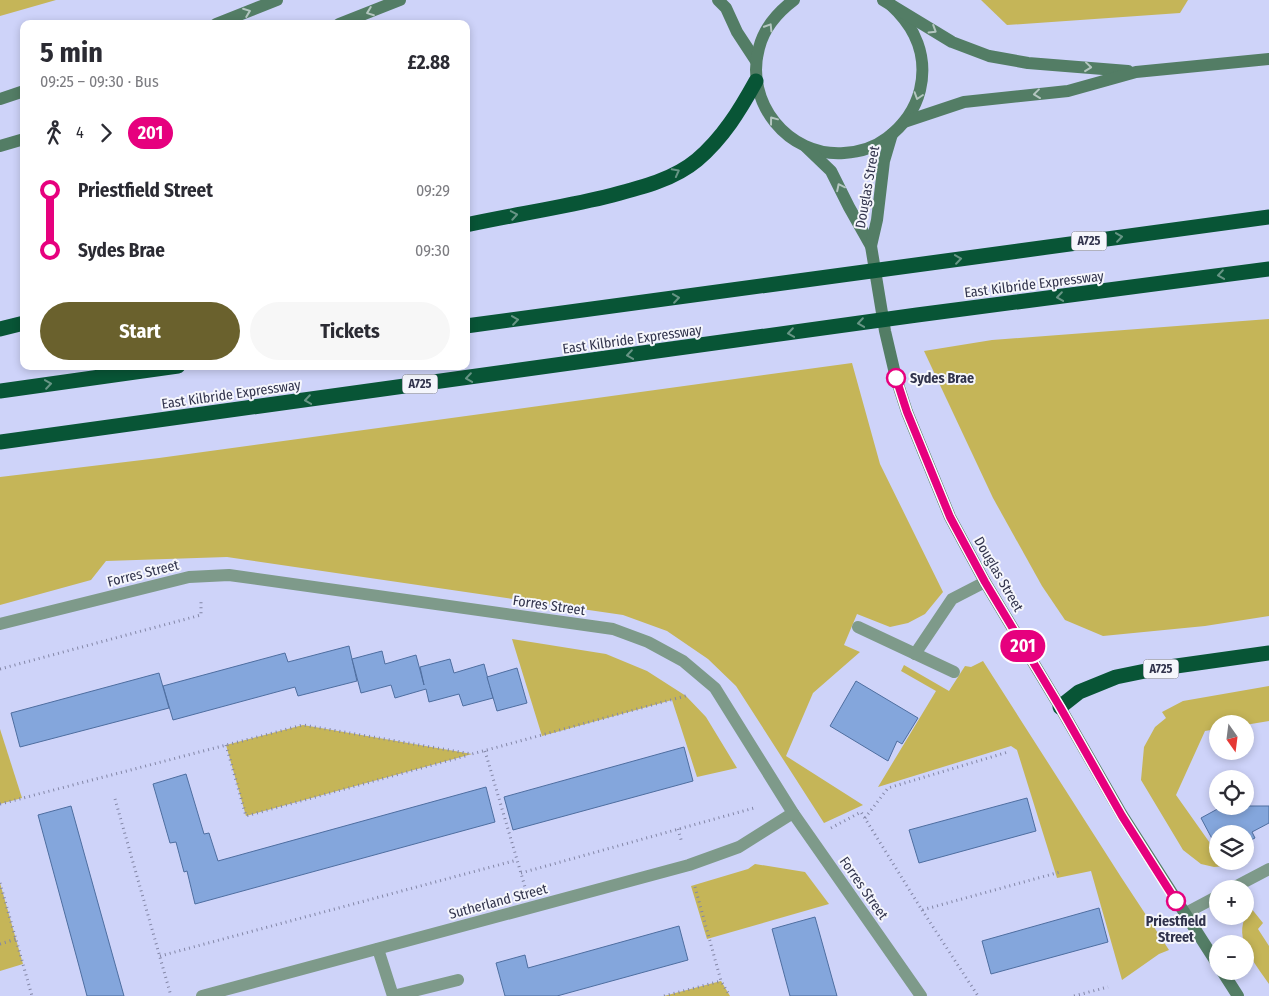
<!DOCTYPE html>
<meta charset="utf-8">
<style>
body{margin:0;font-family:"Fira Sans Condensed",sans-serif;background:#f7f7f7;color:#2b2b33;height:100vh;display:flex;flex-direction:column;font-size:19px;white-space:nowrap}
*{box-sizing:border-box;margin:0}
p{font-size:16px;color:#7c7c81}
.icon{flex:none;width:28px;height:28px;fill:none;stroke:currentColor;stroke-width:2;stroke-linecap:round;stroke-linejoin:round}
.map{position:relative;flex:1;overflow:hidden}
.sheet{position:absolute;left:20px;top:20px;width:450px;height:350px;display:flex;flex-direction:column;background:#fff;border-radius:10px;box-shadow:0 2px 8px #0003}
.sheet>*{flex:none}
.badge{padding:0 10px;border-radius:16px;font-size:18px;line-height:32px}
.needle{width:32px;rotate:166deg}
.controls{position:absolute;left:1209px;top:715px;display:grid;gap:10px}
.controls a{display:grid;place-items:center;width:45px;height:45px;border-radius:50%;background:#fff;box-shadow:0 2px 8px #0003;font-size:25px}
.map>.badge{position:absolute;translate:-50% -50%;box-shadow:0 0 0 2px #fff}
.legs{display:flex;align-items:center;gap:8px;height:55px;padding:0 20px;font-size:16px}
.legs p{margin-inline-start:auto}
.head{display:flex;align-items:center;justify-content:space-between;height:85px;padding:0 20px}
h1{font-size:28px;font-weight:700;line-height:38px}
.cta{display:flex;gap:10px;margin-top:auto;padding:10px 20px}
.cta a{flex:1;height:58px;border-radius:30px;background:#6a612d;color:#fff;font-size:20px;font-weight:700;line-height:58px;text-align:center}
.cta a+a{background:#f7f7f7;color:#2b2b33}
ul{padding:0 20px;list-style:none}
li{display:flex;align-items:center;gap:18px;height:60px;font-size:19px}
li i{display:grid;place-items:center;width:8px;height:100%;margin:0 6px;background:currentColor}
li i::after{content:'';width:12px;height:12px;margin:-6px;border:4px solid;border-radius:50%;background:#fff}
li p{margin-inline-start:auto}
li:first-child i{background:linear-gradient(#0000 50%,currentColor 0)}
li:last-child i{background:linear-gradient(currentColor 50%,#0000 0)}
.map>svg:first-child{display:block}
.green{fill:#c5b558}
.building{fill:#84a6dc;stroke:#4e6ea0}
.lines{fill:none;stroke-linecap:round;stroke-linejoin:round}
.path{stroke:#8386a6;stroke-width:3;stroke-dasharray:1 4;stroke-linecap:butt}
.lane{stroke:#7e9a8a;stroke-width:12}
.street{stroke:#7e9a8a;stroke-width:12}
.secondary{stroke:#537d65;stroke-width:12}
.highway{stroke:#085536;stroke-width:15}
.oneway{stroke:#b4c6c0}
.oneway2{stroke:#679585}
.line-1-casing{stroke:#fff;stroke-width:11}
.line-1{stroke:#e6007e;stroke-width:8}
.stop-1-dot{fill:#fff;stroke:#e6007e;stroke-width:2.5}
.labels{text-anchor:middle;stroke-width:4;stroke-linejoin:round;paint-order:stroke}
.shield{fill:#f5f6fc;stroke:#6c6e81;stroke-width:1}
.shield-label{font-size:12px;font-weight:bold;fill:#31334c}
.street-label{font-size:14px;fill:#31334c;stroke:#f5f6fc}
.stop-label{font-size:14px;font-weight:bold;fill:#31334c;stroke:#f5f6fc;text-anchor:start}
</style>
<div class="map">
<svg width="1269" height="996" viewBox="0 0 1269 996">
<rect width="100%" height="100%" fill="#ced3f9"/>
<g class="green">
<path d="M 0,0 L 56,0 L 0,16 Z"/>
<path d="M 981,0 L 1188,0 L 1180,13 L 1007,25 Z"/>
<path d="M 1269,319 L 1269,616 L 1205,626 L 1103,636 L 1065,620 L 1042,586 L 993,498 L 924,351 L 992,340 Z"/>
<path d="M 852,363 L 880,464 L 943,592 L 925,614 L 908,623 L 890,627 L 857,614 L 844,645 L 860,652 L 813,693 L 786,756 L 863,805 L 824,823 L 736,686 L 708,659 L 667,631 L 623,615 L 227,557 L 106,561 L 91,580 L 0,605 L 0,477 L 159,458 Z"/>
<path d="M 512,639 L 606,654 L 647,671 L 686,696 L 706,717 L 737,768 L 697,777 L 672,700 L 542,736 Z"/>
<path d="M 983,661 L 1121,877 L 1169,950 L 1159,954 L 1122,980 L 1091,871 L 1057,878 L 1017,750 L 1011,746 L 878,787 L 936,691 L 901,671 L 904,665 L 949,691 L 965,666 L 971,667 Z"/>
<path d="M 1269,686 L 1269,721 L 1245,725 L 1218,724 L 1217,729 L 1205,731 L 1176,795 L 1217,853 L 1218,861 L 1223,861 L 1227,866 L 1214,867 L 1201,864 L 1183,850 L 1141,780 L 1144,747 L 1155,727 L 1166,718 L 1162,712 L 1183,701 Z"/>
<path d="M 303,725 L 472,754 L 246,816 L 226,745 Z"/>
<path d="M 0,729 L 22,798 L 0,804 Z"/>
<path d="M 755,864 L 805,872 L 829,904 L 707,939 L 691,886 L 748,869 Z"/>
<path d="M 0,883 L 23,964 L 0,971 Z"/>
<path d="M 1251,908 L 1263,923 L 1258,929 L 1269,946 L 1269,984 C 1253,960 1229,935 1251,908 Z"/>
<path d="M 721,981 L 730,996 L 664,996 Z"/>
</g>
<g class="building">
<path d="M 349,646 L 357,681 L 298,696 L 295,687 L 173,720 L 163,686 L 285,653 L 288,662 Z"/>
<path d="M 382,651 L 385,664 L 416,655 L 424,685 L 420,667 L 450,659 L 454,673 L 484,664 L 493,698 L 463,706 L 459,694 L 429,702 L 426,689 L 395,698 L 391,685 L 361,693 L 352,659 Z"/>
<path d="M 517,668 L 527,703 L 497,711 L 487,677 Z"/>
<path d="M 159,673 L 169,708 L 20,747 L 11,713 Z"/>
<path d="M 856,681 L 918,718 L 902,744 L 897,741 L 888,761 L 830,726 Z"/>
<path d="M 684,747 L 693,781 L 513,830 L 504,797 Z"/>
<path d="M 186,774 L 204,834 L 209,833 L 218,861 L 486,787 L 495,822 L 195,904 L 187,871 L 184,872 L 176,842 L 170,843 L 153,784 Z"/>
<path d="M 1027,798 L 1036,831 L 919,863 L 909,830 Z"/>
<path d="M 71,806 L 96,896 L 124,996 L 87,996 L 79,966 L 38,815 Z"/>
<path d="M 1223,806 L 1269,806 L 1269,823 L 1252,832 L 1255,838 L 1245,843 L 1245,834 L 1218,834 L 1218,850 L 1201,818 Z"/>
<path d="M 1099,908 L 1108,942 L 991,974 L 982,941 Z"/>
<path d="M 815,917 L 837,996 L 790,996 L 772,929 Z"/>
<path d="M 679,926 L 688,960 L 557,996 L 505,996 L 496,963 L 525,955 L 528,968 Z"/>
</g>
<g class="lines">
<g class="path">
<path d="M 0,669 L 201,615 L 201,600"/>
<path d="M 226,745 L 246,816 L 469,755"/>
<path d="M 485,751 L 525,887"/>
<path d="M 115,799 L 171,996"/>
<path d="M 0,804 L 303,725 L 472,754 L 689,695"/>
<path d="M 865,818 L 888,788 L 1008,752"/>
<path d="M 831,828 L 861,812 L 922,910 L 1060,872"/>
<path d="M 678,829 L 682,843"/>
<path d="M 521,873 L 754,808"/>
<path d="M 0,883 L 32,996"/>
<path d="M 695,887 L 721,981 L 730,996"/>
<path d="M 922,910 L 978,996"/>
<path d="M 0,944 L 16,939"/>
<path d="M 160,956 L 517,860"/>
<path d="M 664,996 L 721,981"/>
<path d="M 1074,996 L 1108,987"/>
</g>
<g class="lane">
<path d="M 858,627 L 954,672"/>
<path d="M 915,654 L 952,599 L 985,582"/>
<path d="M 378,949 L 393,996"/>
<path d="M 393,996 L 458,980"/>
</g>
<g class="street">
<path d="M 0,624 L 189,577 L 229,575 L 613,629 L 648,642 L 683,661 L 715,688 L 793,813 L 921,996"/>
<path d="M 1231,889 L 1269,869"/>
<path d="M 1184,914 L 1218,896"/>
<path d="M 202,996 L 689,865 L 739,847 L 793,813"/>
</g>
<g class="secondary">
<path d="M 718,0 L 726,8 L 737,32 L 756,61"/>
<path d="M 794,0 C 778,12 764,28 759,48 C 744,102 788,157 844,153 C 860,152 874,148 887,138 C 903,126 915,110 920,90 C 928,56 915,27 891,5"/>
<path d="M 883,0 L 952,42 L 989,56 L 1028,63 L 1128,71"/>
<path d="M 216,24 L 277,0"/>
<path d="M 339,24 L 400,0"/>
<path d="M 0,99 L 24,91"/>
<path d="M 904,122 L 964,102 L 1068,91 L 1136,72 L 1269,59"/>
<path d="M 0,146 L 24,139"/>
<path d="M 806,147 L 831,171 L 849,207 L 871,246 L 885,331 L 896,378 L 907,412 L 950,517 L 985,582 L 1060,707 L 1122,815 L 1218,965"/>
<path d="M 871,246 L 877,220 L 884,161 L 892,134"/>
<path d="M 1222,971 L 1238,996"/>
</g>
<g class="highway">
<path d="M 466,225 C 512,215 559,208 605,197 C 636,189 672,181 697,160 C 723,138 740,110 756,81"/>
<path d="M 466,326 L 1269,217"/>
<path d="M 0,329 L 24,323"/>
<path d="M 0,391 L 178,366"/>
<path d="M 0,442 L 917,315 L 1269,269"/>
<path d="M 1060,707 L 1079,692 L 1116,677 L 1155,669 L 1269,653"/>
</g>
</g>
<defs><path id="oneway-chevron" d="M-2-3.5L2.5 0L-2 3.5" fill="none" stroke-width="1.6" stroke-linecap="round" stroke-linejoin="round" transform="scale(1.25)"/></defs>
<g class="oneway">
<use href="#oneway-chevron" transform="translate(247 12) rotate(-21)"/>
<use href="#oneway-chevron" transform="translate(370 12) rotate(159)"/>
<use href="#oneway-chevron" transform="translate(769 27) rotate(-58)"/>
<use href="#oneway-chevron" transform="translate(933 30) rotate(32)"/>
<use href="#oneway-chevron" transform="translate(1088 67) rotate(6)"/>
<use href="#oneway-chevron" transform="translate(1037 94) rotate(173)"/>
<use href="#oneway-chevron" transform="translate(918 96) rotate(108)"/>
<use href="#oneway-chevron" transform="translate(773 120) rotate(-127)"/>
<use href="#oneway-chevron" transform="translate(840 187) rotate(-116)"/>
</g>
<g class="oneway2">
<use href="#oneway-chevron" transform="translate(676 172) rotate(-28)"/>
<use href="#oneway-chevron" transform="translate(514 215) rotate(-10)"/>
<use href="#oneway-chevron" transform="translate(1119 237) rotate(-8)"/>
<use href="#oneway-chevron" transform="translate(958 259) rotate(-8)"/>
<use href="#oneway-chevron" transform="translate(1221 275) rotate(172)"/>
<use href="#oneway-chevron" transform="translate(1060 297) rotate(172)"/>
<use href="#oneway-chevron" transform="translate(676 298) rotate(-8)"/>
<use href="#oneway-chevron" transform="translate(515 320) rotate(-8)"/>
<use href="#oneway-chevron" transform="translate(861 323) rotate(172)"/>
<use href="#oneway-chevron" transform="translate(791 333) rotate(172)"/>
<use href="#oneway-chevron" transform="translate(630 355) rotate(172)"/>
<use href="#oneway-chevron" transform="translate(469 378) rotate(172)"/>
<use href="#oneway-chevron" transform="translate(48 384) rotate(-8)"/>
<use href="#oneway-chevron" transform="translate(308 400) rotate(172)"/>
</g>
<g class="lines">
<g class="line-1-casing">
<path id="line-1" d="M 896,378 L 907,412 L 950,517 L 985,582 L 1060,707 L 1122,816 L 1176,901"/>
</g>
<use href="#line-1" class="line-1"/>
</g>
<g class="stop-1-dot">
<circle cx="896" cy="378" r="9"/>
<circle cx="1176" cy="901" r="9"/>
</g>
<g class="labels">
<g class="shield">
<rect x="1071.5" y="231.5" width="35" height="19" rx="4"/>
<rect x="402.5" y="374.5" width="35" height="19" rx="4"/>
<rect x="1143.5" y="659.5" width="35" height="19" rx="4"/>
</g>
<g class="shield-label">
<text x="1089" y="245">A725</text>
<text x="420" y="388">A725</text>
<text x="1161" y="673">A725</text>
</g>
<g class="street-label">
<text transform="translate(867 187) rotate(-80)" y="5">Douglas Street</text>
<text transform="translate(1034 284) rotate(-7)" y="5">East Kilbride Expressway</text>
<text transform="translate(632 339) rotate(-8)" y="5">East Kilbride Expressway</text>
<text transform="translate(231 394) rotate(-8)" y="5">East Kilbride Expressway</text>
<text transform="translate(143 573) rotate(-14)" y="5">Forres Street</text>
<text transform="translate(999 574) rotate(60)" y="5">Douglas Street</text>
<text transform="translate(549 605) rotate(8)" y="5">Forres Street</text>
<text transform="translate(864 888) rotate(55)" y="5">Forres Street</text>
<text transform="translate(498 901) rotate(-15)" y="5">Sutherland Street</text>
</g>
<g class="stop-label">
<text x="910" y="383">Sydes Brae</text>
<text x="1176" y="926" text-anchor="middle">Priestfield<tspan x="1176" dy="16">Street</tspan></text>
</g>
</g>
</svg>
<div class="controls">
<a><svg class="needle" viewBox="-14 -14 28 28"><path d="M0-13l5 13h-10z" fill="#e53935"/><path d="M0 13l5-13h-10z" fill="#7c7c81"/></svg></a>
<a><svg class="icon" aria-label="locate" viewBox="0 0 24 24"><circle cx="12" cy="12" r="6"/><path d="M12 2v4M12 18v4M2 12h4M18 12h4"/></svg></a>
<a><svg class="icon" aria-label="layers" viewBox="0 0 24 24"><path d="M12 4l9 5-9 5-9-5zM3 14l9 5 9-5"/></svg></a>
<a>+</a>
<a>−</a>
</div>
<b class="badge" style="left:1023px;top:646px;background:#e6007e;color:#fff">201</b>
<section class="sheet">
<div class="head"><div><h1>5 min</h1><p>09:25 – 09:30 · Bus</p></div><b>£2.88</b></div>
<div class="legs"><svg class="icon" aria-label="walk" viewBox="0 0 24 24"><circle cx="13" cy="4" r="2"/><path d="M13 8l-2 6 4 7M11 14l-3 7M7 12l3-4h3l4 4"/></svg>4<svg class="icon" aria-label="forward" viewBox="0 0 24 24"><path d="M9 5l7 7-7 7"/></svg><b class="badge" style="background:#e6007e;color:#fff">201</b></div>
<ul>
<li><i style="color:#e6007e"></i><b>Priestfield Street</b><p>09:29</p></li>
<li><i style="color:#e6007e"></i><b>Sydes Brae</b><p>09:30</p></li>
</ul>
<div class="cta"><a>Start</a><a>Tickets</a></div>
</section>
</div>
